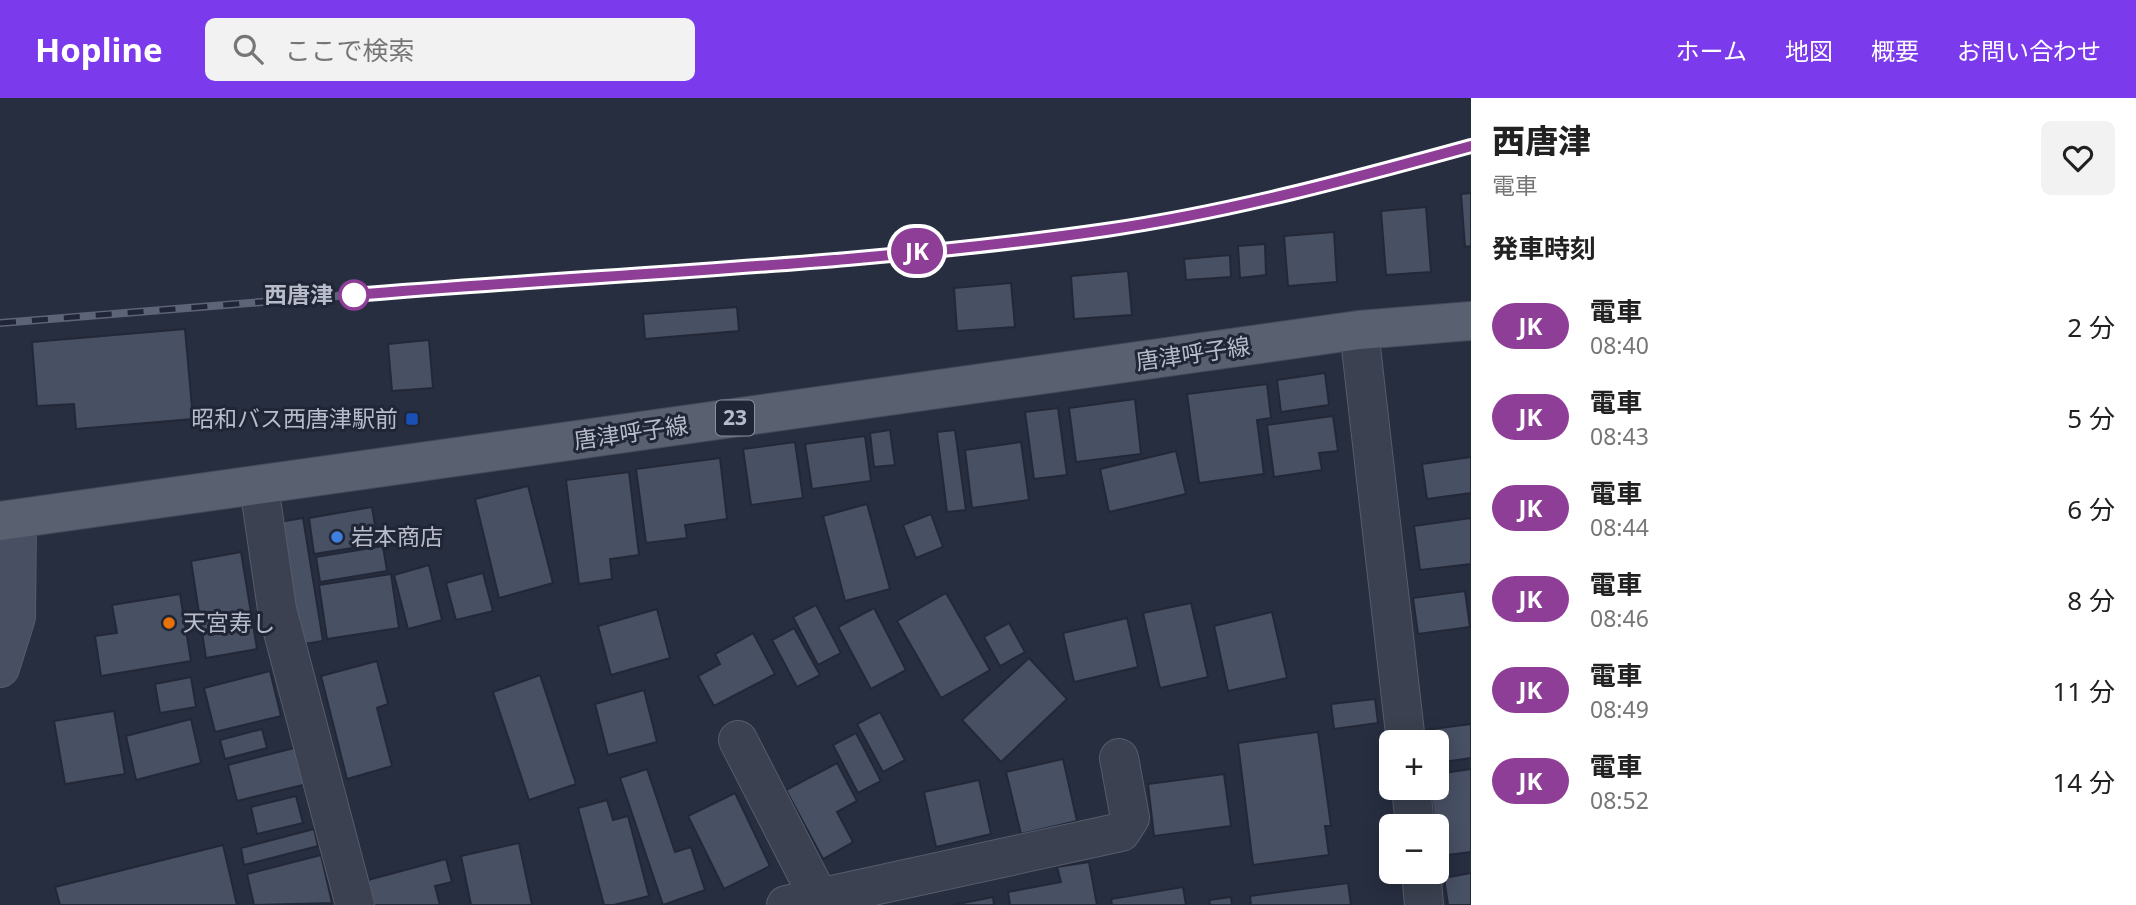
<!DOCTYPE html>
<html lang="ja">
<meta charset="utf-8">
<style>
body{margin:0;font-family:"Noto Sans","Noto Sans JP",sans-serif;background:#f2f2f2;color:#222;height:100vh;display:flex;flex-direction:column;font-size:26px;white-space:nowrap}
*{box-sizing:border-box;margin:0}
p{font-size:23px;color:#767676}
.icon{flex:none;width:38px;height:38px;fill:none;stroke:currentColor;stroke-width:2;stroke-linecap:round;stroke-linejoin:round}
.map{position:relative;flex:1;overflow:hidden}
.sheet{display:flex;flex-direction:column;background:#fff;width:665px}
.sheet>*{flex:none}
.badge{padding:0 14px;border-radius:23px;font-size:24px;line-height:46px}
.buttons{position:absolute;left:1379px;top:632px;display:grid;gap:14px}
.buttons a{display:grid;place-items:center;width:70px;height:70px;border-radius:10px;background:#fff;box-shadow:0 4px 18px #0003;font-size:35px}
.map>.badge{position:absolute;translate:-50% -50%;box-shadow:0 0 0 4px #fff}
h2{padding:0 21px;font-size:26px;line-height:63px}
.round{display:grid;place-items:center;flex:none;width:74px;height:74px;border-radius:10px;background:#f2f2f2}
.head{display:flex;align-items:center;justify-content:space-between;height:119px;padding:0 21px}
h1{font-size:33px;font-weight:800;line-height:52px}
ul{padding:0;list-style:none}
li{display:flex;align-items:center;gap:21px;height:91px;padding:0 21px}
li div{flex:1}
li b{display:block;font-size:26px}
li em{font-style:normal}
li .badge{min-width:77px;font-weight:700;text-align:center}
header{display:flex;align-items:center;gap:42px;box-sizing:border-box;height:98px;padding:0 35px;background:#7c3aed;color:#fff}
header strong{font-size:33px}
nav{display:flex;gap:38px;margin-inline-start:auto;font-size:24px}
.search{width:490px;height:63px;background:#f2f2f2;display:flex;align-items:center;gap:18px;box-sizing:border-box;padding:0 24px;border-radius:10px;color:#767676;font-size:26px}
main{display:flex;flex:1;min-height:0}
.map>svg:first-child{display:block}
.building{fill:#485064;stroke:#222837;stroke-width:2}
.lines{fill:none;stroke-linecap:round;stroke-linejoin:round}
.street-casing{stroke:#565c6a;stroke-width:40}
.secondary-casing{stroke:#565c6a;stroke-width:40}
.primary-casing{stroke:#454a59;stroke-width:40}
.street{stroke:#3b4150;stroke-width:38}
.secondary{stroke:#494f63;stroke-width:38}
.primary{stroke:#596070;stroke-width:38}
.rail-casing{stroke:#5d6477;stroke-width:8}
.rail{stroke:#202636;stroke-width:5;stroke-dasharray:16;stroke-linecap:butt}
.line-casing{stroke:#fff;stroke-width:16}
.line{stroke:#8f3e97;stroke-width:10}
.stop-dot{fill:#fff;stroke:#8f3e97;stroke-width:3.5}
.transit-dot{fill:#1a4fb4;stroke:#202636;stroke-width:2.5}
.shop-dot{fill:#3f7fe0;stroke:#202636;stroke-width:2.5}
.food-dot{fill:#e8710a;stroke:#202636;stroke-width:2.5}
.labels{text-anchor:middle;stroke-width:6;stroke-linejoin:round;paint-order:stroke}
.shield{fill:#202636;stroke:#8a8f9e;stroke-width:2}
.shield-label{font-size:21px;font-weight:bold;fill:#b8bcca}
.stop-label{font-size:23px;font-weight:bold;fill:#b8bcca;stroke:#202636;text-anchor:end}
.street-label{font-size:23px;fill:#b8bcca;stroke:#202636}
.poi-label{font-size:23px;fill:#b8bcca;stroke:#202636;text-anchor:start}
</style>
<header>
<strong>Hopline</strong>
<div class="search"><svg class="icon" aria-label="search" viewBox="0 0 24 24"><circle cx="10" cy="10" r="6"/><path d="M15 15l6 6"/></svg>ここで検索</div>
<nav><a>ホーム</a><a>地図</a><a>概要</a><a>お問い合わせ</a></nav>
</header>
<main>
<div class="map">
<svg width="1471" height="807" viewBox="0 0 1471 807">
<rect width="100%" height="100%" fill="#272e40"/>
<g class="building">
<path d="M 1471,95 L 1471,148 L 1465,149 L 1461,96 Z"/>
<path d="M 1426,109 L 1431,174 L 1386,177 L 1381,113 Z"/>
<path d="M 1334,134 L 1337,184 L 1288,188 L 1284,138 Z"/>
<path d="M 1265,146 L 1266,177 L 1240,180 L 1238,148 Z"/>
<path d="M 1230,157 L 1231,179 L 1186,182 L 1184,161 Z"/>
<path d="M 1128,173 L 1132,217 L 1074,221 L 1071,178 Z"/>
<path d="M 1011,185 L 1015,229 L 957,233 L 954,190 Z"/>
<path d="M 737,209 L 739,233 L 645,241 L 643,216 Z"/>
<path d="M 185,231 L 193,321 L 76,331 L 74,306 L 37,308 L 32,244 Z"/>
<path d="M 429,242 L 433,290 L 392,293 L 388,246 Z"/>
<path d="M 1325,275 L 1329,307 L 1281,314 L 1277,282 Z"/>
<path d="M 1267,286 L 1271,320 L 1257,322 L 1264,376 L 1199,385 L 1187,296 Z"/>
<path d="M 1135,301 L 1141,356 L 1076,364 L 1069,310 Z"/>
<path d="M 1058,310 L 1067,377 L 1034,381 L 1025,314 Z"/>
<path d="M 1333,318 L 1338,353 L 1319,355 L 1322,372 L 1274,379 L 1267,327 Z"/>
<path d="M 890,332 L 895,367 L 874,369 L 870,335 Z"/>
<path d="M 955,332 L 966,412 L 947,414 L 937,334 Z"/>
<path d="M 865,338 L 871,383 L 812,391 L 805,346 Z"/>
<path d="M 795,344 L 803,400 L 751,407 L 743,351 Z"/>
<path d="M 1021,344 L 1029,402 L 972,410 L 965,352 Z"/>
<path d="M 1176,353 L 1186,396 L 1109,414 L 1100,371 Z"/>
<path d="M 1471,359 L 1471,395 L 1427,401 L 1422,366 Z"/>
<path d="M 720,360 L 727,421 L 685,427 L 687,440 L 646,445 L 636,371 Z"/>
<path d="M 629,374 L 639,457 L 610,461 L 612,481 L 579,486 L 566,382 Z"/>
<path d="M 528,388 L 553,485 L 499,500 L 475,401 Z"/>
<path d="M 867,406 L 890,491 L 845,503 L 823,418 Z"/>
<path d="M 372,409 L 378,446 L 314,456 L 309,420 Z"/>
<path d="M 931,416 L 943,449 L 916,460 L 903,427 Z"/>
<path d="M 303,420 L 323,543 L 298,547 L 279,424 Z"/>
<path d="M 1471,420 L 1471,466 L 1420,472 L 1414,428 Z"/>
<path d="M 383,448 L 387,473 L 320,484 L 316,459 Z"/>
<path d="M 241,454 L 257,551 L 206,560 L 191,463 Z"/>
<path d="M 429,467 L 442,522 L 408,531 L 394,477 Z"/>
<path d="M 483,475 L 493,513 L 456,522 L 446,485 Z"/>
<path d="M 391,476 L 399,530 L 327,541 L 319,487 Z"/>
<path d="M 1465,493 L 1470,529 L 1418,536 L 1413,500 Z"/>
<path d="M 946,495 L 990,572 L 941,600 L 897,523 Z"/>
<path d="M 180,496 L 191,563 L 101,578 L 95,538 L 117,535 L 112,507 Z"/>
<path d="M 1191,505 L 1208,579 L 1160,590 L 1143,515 Z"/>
<path d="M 816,507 L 841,555 L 818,567 L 793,519 Z"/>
<path d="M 874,510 L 906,572 L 871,591 L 838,529 Z"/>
<path d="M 657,511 L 670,560 L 611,577 L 598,528 Z"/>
<path d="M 1272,514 L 1287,580 L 1228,593 L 1214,528 Z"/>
<path d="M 1127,520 L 1138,569 L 1074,584 L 1063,535 Z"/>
<path d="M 1009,525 L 1025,554 L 1000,568 L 984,539 Z"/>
<path d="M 794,530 L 820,577 L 797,589 L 772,542 Z"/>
<path d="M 753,535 L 775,576 L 714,608 L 698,578 L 720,566 L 715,556 Z"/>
<path d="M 1029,560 L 1067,601 L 1001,664 L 962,622 Z"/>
<path d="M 377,563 L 388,606 L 377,610 L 392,668 L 347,681 L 321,578 Z"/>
<path d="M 270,573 L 281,618 L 215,634 L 204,590 Z"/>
<path d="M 540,577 L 576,686 L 529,702 L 493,594 Z"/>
<path d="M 191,579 L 196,609 L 160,615 L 155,586 Z"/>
<path d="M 644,592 L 657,644 L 608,657 L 595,606 Z"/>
<path d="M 1375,601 L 1378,625 L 1334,631 L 1331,606 Z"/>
<path d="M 114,613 L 125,676 L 65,686 L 54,623 Z"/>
<path d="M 880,614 L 905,662 L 883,674 L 857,626 Z"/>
<path d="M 191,621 L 201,665 L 136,682 L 126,638 Z"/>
<path d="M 1471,626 L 1471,660 L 1437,665 L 1437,644 L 1427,644 L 1425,632 Z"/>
<path d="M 262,631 L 267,650 L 225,661 L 220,642 Z"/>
<path d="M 1318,634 L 1331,728 L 1325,728 L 1329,757 L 1253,767 L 1238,645 Z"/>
<path d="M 856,635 L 881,683 L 858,695 L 833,647 Z"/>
<path d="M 298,649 L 307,686 L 237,703 L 228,667 Z"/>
<path d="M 1063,661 L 1077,723 L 1021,736 L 1006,674 Z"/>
<path d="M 837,665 L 857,703 L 837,714 L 853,744 L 823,761 L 786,692 Z"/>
<path d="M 647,671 L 675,754 L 691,749 L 705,792 L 663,807 L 620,680 Z"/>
<path d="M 1471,671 L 1471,754 L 1439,758 L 1430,690 L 1437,690 L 1437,676 Z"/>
<path d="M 1224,676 L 1231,728 L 1154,738 L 1148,686 Z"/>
<path d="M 979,682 L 991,736 L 936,749 L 924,694 Z"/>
<path d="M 735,695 L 770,768 L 724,791 L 688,718 Z"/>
<path d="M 296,698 L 303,725 L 257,736 L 251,709 Z"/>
<path d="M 607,702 L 613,722 L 628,718 L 649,798 L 614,807 L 604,807 L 578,710 Z"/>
<path d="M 314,731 L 318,748 L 244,767 L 241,750 Z"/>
<path d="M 519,745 L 532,807 L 471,807 L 461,758 Z"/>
<path d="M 223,747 L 237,807 L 60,807 L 55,789 Z"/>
<path d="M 321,757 L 332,805 L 254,807 L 247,776 Z"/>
<path d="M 446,761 L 452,784 L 435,788 L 440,807 L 374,807 L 368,782 Z"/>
<path d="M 1089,764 L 1097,807 L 1010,807 L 1008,794 L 1061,784 L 1057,769 Z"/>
<path d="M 1471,775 L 1471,807 L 1448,807 L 1444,780 Z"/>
<path d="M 1348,785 L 1351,807 L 1251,807 L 1250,798 Z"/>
<path d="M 1183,789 L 1186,807 L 1112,807 L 1111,801 Z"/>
<path d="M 993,799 L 994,807 L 953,807 Z"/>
<path d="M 1231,799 L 1232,807 L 1210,807 L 1209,802 Z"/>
</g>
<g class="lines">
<g class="street-casing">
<g id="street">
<path d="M 1359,232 L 1406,644"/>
<path d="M 259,388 L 277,511 L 355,807"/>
<path d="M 738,642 L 819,800"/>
<path d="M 1411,690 L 1415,728"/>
<path d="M 1421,774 L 1424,807"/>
<path d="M 786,807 L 1121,734 L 1130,720 L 1119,660"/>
</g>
</g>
<g class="secondary-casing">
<path id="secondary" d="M 0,570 L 16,519 L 17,421"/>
</g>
<g class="primary-casing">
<path id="primary" d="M 0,423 L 1359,232 L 1471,223"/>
</g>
<use href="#street" class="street"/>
<use href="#secondary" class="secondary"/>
<use href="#primary" class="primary"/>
<g class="rail-casing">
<path id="rail" d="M 0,225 L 561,180 L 863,160 L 1108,132 L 1321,90 L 1471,48"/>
</g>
<use href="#rail" class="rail"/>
</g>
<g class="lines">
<g class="line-casing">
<path id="line" d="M 354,197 C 604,176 857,168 1106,132 C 1230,114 1351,81 1471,48"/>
</g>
<use href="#line" class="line"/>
</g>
<circle class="stop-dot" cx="354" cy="197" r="14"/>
<rect class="transit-dot" x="405" y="314" width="14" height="14" rx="3.5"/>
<circle class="shop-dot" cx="337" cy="439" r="7"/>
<circle class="food-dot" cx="169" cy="525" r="7"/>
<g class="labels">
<rect class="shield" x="716" y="302.5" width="38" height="35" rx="5"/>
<g class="shield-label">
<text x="735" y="327">23</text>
</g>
<g class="stop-label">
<text x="333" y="205">西唐津</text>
</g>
<g class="street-label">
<text transform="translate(1193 256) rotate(-8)" y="8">唐津呼子線</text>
<text transform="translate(631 335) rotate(-8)" y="8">唐津呼子線</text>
</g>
<g class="poi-label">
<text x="398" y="329" text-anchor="end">昭和バス西唐津駅前</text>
<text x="351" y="447">岩本商店</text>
<text x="183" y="533">天宮寿し</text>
</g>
</g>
</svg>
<div class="buttons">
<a>+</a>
<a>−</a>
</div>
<b class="badge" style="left:917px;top:153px;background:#8f3e97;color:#fff">JK</b>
</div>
<section class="sheet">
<div class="head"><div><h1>西唐津</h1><p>電車</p></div><a class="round"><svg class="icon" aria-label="heart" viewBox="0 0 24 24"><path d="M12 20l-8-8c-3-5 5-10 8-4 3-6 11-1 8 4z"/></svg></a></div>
<h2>発車時刻</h2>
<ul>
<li><span class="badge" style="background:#8f3e97;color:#fff">JK</span><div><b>電車</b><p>08:40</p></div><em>2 分</em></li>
<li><span class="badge" style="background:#8f3e97;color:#fff">JK</span><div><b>電車</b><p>08:43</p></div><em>5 分</em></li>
<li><span class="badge" style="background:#8f3e97;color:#fff">JK</span><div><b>電車</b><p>08:44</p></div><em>6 分</em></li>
<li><span class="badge" style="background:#8f3e97;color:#fff">JK</span><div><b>電車</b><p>08:46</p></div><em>8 分</em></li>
<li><span class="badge" style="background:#8f3e97;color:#fff">JK</span><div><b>電車</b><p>08:49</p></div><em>11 分</em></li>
<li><span class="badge" style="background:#8f3e97;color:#fff">JK</span><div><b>電車</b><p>08:52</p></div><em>14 分</em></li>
</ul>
</section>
</main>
